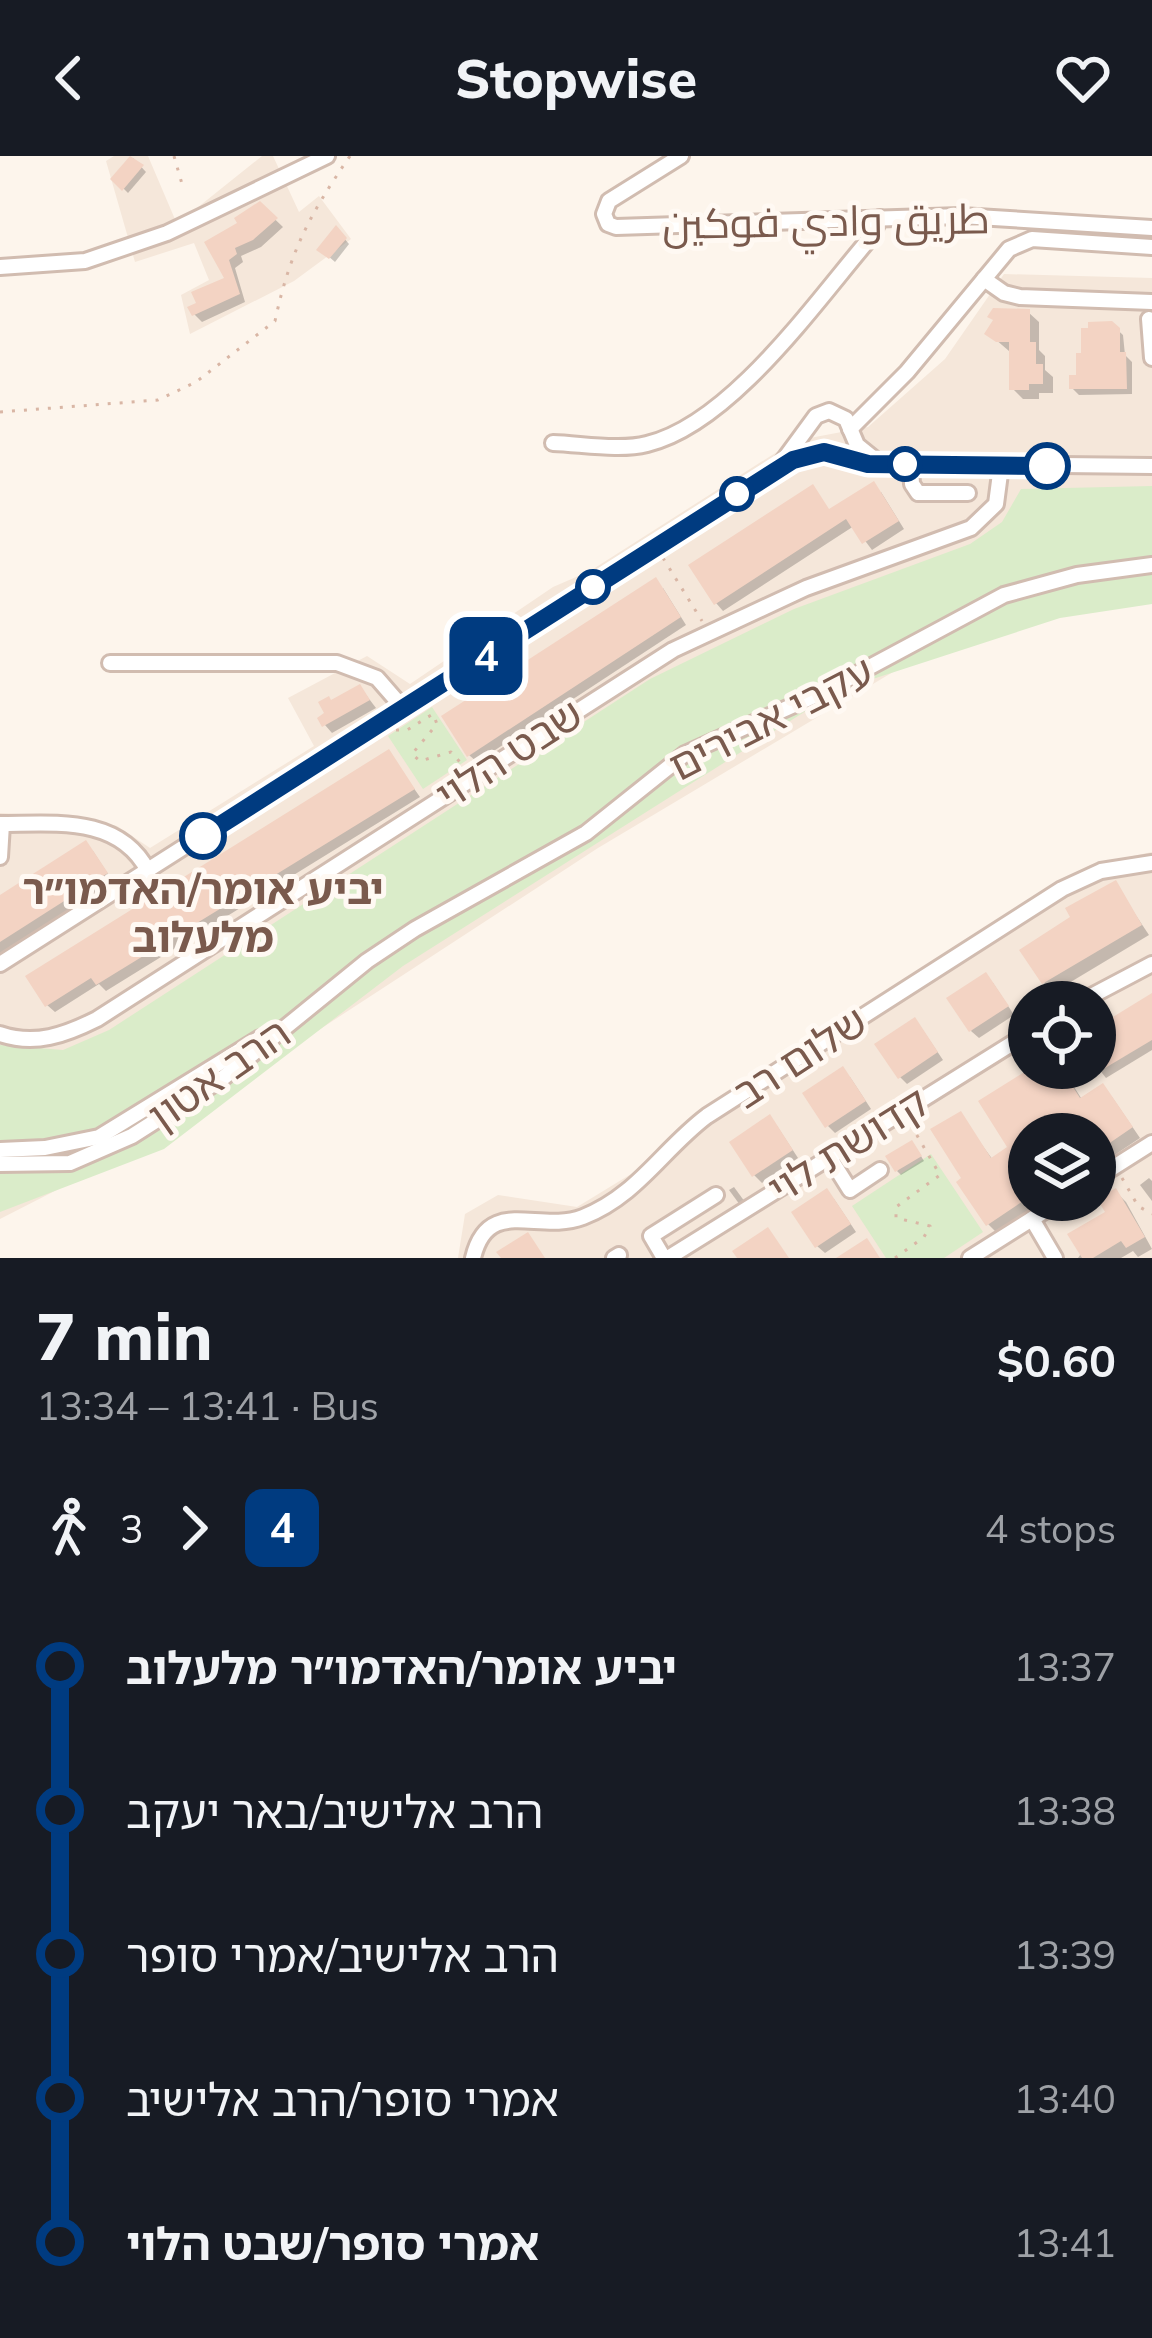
<!DOCTYPE html>
<meta charset="utf-8">
<style>
body{margin:0;font-family:Mulish,Cairo,"Noto Sans Hebrew",sans-serif;background:#20242c;color:#f1f3f6;height:100vh;display:flex;flex-direction:column;font-size:45px;white-space:nowrap}
*{box-sizing:border-box;margin:0}
p{font-size:39px;color:#9ea1a6}
.icon{flex:none;width:66px;height:66px;fill:none;stroke:currentColor;stroke-width:2;stroke-linecap:round;stroke-linejoin:round}
.map{position:relative;height:1102px;overflow:hidden}
.panel{display:flex;flex-direction:column;background:#171b24;flex:1}
.panel>*{flex:none}
.badge{padding:0 24px;border-radius:18px;font-size:42px;line-height:78px}
.tools{position:absolute;left:1008px;top:825px;display:grid;gap:24px}
.tools a{display:grid;place-items:center;width:108px;height:108px;border-radius:50%;background:#171b24;box-shadow:0 3px 9px #0004;font-size:60px}
.map>.badge{position:absolute;translate:-50% -50%;box-shadow:0 0 0 6px #fff}
.legs{display:flex;align-items:center;gap:18px;height:132px;padding:0 36px;font-size:39px}
.legs p{margin-inline-start:auto}
.head{display:flex;align-items:center;justify-content:space-between;height:204px;padding:0 36px}
h1{font-size:66px;font-weight:800;line-height:90px}
ul{padding:0 36px;list-style:none}
li{display:flex;align-items:center;gap:42px;height:144px;font-size:45px}
li i{display:grid;place-items:center;width:18px;height:100%;margin:0 15px;background:currentColor}
li i::after{content:'';width:30px;height:30px;margin:-15px;border:9px solid;border-radius:50%;background:#171b24}
li p{margin-inline-start:auto}
li:first-child i{background:linear-gradient(#0000 50%,currentColor 0)}
li:last-child i{background:linear-gradient(currentColor 50%,#0000 0)}
header{display:flex;justify-content:space-between;align-items:center;height:156px;padding:0 36px;background:#171b24;font-size:54px;font-weight:800}
.map>svg:first-child{display:block}
.residential{fill:#f5e7da;fill-rule:evenodd}
.green{fill:#daecc9}
.shadow{fill:#0003}
.building{fill:#f3d3c3}
.lines{fill:none;stroke-linecap:round;stroke-linejoin:round}
.minor-casing{stroke:#d1bcb0;stroke-width:20}
.path{stroke:#d9b6a5;stroke-width:3;stroke-dasharray:3 9;stroke-linecap:butt}
.minor{stroke:#fff;stroke-width:14}
.line-1-casing{stroke:#fff;stroke-width:27}
.line-1{stroke:#003b80;stroke-width:18}
.stop-1-dot{fill:#fff;stroke:#003b80;stroke-width:6}
.labels{text-anchor:middle;stroke-width:10;stroke-linejoin:round;paint-order:stroke}
.street-label{font-size:42px;fill:#7a5a4d;stroke:#fff9f3}
.stop-label{font-size:42px;font-weight:bold;fill:#7a5a4d;stroke:#fff9f3}
</style>
<header><svg class="icon" aria-label="back" viewBox="0 0 24 24"><path d="M15 5l-7 7 7 7"/></svg>Stopwise<svg class="icon" aria-label="heart" viewBox="0 0 24 24"><path d="M12 20l-8-8c-3-5 5-10 8-4 3-6 11-1 8 4z"/></svg></header>
<div class="map">
<svg width="1152" height="1102" viewBox="0 0 1152 1102">
<rect width="100%" height="100%" fill="#fdf5ec"/>
<g class="residential">
<path d="M 114,0 L 148,0 L 177,68 L 262,0 L 273,0 L 299,56 L 319,40 L 351,83 L 294,125 L 190,178 L 181,139 L 209,124 L 194,87 L 135,106 L 106,5 Z"/>
<path d="M 1004,118 L 1152,122 L 1152,429 L 950,482 L 598,692 L 133,995 L 0,1063 L 0,657 L 76,661 L 117,670 L 150,692 L 314,590 L 288,542 L 367,500 L 410,528 L 553,431 L 590,415 L 794,285 L 868,271 L 945,203 Z"/>
<path d="M 1152,696 L 1152,1102 L 458,1102 L 465,1058 L 498,1039 L 577,1051 L 636,1015 L 705,954 L 1090,709 ZM 1029,846 L 1095,846 L 1095,912 L 1029,912 ZM 1029,978 L 1095,978 L 1095,1044 L 1029,1044 Z"/>
</g>
<g class="green">
<path d="M 1152,330 L 1152,448 L 1060,462 L 839,534 L 403,810 L 164,993 L 0,1056 L 0,889 L 63,894 L 109,874 L 650,523 L 794,453 L 970,388 L 1002,366 L 1021,333 Z"/>
<path d="M 432,551 L 467,604 L 423,633 L 388,580 Z"/>
<path d="M 931,998 L 983,1076 L 944,1102 L 886,1102 L 852,1050 Z"/>
</g>
<g class="shadow">
<path d="M 133,2 L 146,16 L 128,37 L 114,23 Z"/>
<path d="M 260,49 L 283,71 L 261,91 L 241,100 L 243,106 L 235,112 L 245,146 L 202,166 L 194,158 L 228,124 L 208,88 L 242,68 Z"/>
<path d="M 336,73 L 349,88 L 335,106 L 320,93 Z"/>
<path d="M 1028,156 L 1039,166 L 1039,194 L 1045,200 L 1045,214 L 1053,221 L 1053,237 L 1039,237 L 1039,243 L 1023,243 L 1012,232 L 1009,195 L 988,177 Z"/>
<path d="M 1111,168 L 1123,179 L 1125,199 L 1132,206 L 1132,238 L 1079,239 L 1072,232 L 1091,175 Z"/>
<path d="M 881,336 L 904,373 L 872,394 L 854,370 L 723,455 L 716,447 L 830,356 Z"/>
<path d="M 663,432 L 686,469 L 477,606 L 469,599 Z"/>
<path d="M 360,531 L 376,552 L 332,577 L 325,569 L 332,547 Z"/>
<path d="M 389,597 L 420,641 L 106,835 L 99,828 L 55,856 L 47,849 Z"/>
<path d="M 93,695 L 113,726 L 0,798 L 0,743 Z"/>
<path d="M 1115,728 L 1149,779 L 1054,836 L 1044,826 L 1074,762 Z"/>
<path d="M 993,827 L 1014,859 L 979,882 L 971,875 Z"/>
<path d="M 1152,843 L 1152,894 L 1106,922 L 1095,908 L 1095,876 Z"/>
<path d="M 922,873 L 943,904 L 907,928 L 900,921 Z"/>
<path d="M 1037,912 L 1062,912 L 1083,945 L 1112,941 L 1140,982 L 1095,1012 L 1095,978 L 1029,978 L 1029,1044 L 1048,1044 L 998,1078 L 988,1068 L 965,1023 L 960,959 L 993,1004 L 1011,992 Z"/>
<path d="M 850,921 L 871,953 L 835,977 L 828,970 Z"/>
<path d="M 777,970 L 798,1002 L 762,1027 L 754,1019 Z"/>
<path d="M 916,992 L 924,1005 L 901,1019 L 897,1015 Z"/>
<path d="M 1149,1022 L 1152,1025 L 1152,1045 L 1140,1029 Z"/>
<path d="M 734,1031 L 745,1046 L 740,1049 L 729,1034 Z"/>
<path d="M 1116,1036 L 1126,1046 L 1152,1093 L 1138,1101 L 1133,1095 L 1121,1102 L 1078,1102 L 1109,1057 Z"/>
<path d="M 834,1043 L 856,1076 L 825,1097 L 817,1090 Z"/>
</g>
<g class="building">
<path d="M 130,0 L 144,9 L 122,35 L 110,23 Z"/>
<path d="M 260,45 L 278,62 L 253,84 L 235,92 L 237,98 L 229,104 L 240,138 L 192,160 L 187,151 L 196,147 L 191,136 L 224,122 L 204,86 L 237,67 L 234,62 Z"/>
<path d="M 336,69 L 347,82 L 329,103 L 316,94 Z"/>
<path d="M 993,152 L 1030,153 L 1030,186 L 1036,186 L 1036,208 L 1043,208 L 1043,228 L 1029,228 L 1029,234 L 1009,234 L 1009,186 L 996,186 L 984,178 L 993,164 L 987,161 Z"/>
<path d="M 1112,165 L 1120,172 L 1120,196 L 1126,196 L 1127,233 L 1069,233 L 1069,219 L 1076,219 L 1076,197 L 1081,197 L 1081,172 L 1088,172 L 1088,166 Z"/>
<path d="M 874,325 L 899,365 L 862,388 L 846,363 L 714,449 L 688,409 L 813,328 L 829,353 Z"/>
<path d="M 656,421 L 681,461 L 467,601 L 441,560 Z"/>
<path d="M 360,528 L 370,544 L 322,571 L 317,562 L 324,557 L 318,546 L 329,540 L 331,544 Z"/>
<path d="M 389,593 L 415,633 L 96,829 L 91,822 L 45,851 L 25,820 Z"/>
<path d="M 86,684 L 108,717 L 0,786 L 0,739 Z"/>
<path d="M 1116,724 L 1142,769 L 1042,828 L 1019,794 L 1070,761 L 1065,752 Z"/>
<path d="M 986,816 L 1009,850 L 969,876 L 946,842 Z"/>
<path d="M 1152,837 L 1152,884 L 1095,918 L 1095,872 Z"/>
<path d="M 915,861 L 938,896 L 898,923 L 874,888 Z"/>
<path d="M 843,910 L 866,945 L 825,972 L 802,937 Z"/>
<path d="M 1031,912 L 1061,912 L 1080,942 L 1103,927 L 1133,971 L 1095,997 L 1095,978 L 1029,978 L 1029,1041 L 986,1070 L 956,1026 L 961,1022 L 930,973 L 961,955 L 991,1002 L 1007,991 L 978,945 Z"/>
<path d="M 770,958 L 793,994 L 752,1021 L 729,986 Z"/>
<path d="M 912,984 L 922,1000 L 895,1016 L 885,1000 Z"/>
<path d="M 827,1032 L 851,1068 L 815,1092 L 791,1056 Z"/>
<path d="M 1116,1032 L 1145,1081 L 1126,1092 L 1121,1085 L 1093,1102 L 1082,1102 L 1067,1078 L 1105,1056 L 1097,1043 Z"/>
<path d="M 768,1071 L 789,1102 L 737,1102 L 732,1095 Z"/>
<path d="M 528,1076 L 545,1102 L 501,1102 L 496,1096 Z"/>
<path d="M 867,1082 L 880,1102 L 836,1102 Z"/>
</g>
<g class="lines">
<g class="minor-casing">
<g id="minor">
<path d="M 681,0 L 609,45 L 604,58 L 608,68 L 616,71 L 961,60 L 1152,72"/>
<path d="M 0,111 L 85,105 L 167,77 L 327,0"/>
<path d="M 984,123 L 1004,137 L 1020,141 L 1152,146"/>
<path d="M 1149,163 L 1152,202"/>
<path d="M 850,273 L 907,216 L 1009,93 L 1032,83 L 1152,91"/>
<path d="M 553,287 C 582,288 620,295 647,288 C 731,268 816,145 871,81 L 880,62"/>
<path d="M 783,305 L 816,260 L 829,255 L 846,263 L 857,289 L 878,306"/>
<path d="M 911,309 L 912,328 L 918,337 L 968,337"/>
<path d="M 110,507 L 337,507 L 377,522 L 404,553"/>
<path d="M 0,668 C 54,668 119,659 148,715"/>
<path d="M 0,701 L 2,668"/>
<path d="M 0,808 L 792,304 L 824,296 L 868,307 L 1152,310"/>
<path d="M 1080,846 L 1152,808"/>
<path d="M 0,878 C 35,890 65,879 97,863 L 673,494 L 806,432 L 971,372 L 996,348 L 1001,310"/>
<path d="M 0,994 L 45,992 L 99,981 L 260,882"/>
<path d="M 830,1002 L 850,1034 L 880,1014"/>
<path d="M 0,1008 L 70,1007 L 132,980 L 223,922 L 367,805 L 415,773 L 586,677 L 685,598 L 825,535 L 1004,439 L 1077,419 L 1152,409"/>
<path d="M 1095,1023 L 1152,987"/>
<path d="M 1032,1063 L 1055,1102"/>
<path d="M 473,1102 C 488,1039 538,1078 583,1061 C 637,1040 663,993 707,960 L 1062,733 L 1101,715 L 1152,707"/>
<path d="M 614,1102 L 619,1099"/>
<path d="M 664,1102 L 651,1080 L 716,1039"/>
<path d="M 668,1102 L 1029,877"/>
<path d="M 970,1102 L 1062,1044"/>
</g>
</g>
<g class="path">
<path d="M 174,0 L 182,28"/>
<path d="M 0,256 L 158,244 L 196,226 L 275,165 C 290,95 310,58 350,0"/>
<path d="M 663,402 L 702,465"/>
<path d="M 396,574 L 407,574 L 433,558 L 437,568 L 412,598 L 420,605 L 451,596 L 466,613"/>
<path d="M 1122,1022 L 1138,1050 L 1152,1058"/>
<path d="M 895,1102 L 924,1081 L 930,1070 L 896,1062 L 896,1051 L 940,1019 L 911,969"/>
</g>
<use href="#minor" class="minor"/>
</g>
<g class="lines">
<g class="line-1-casing">
<path id="line-1" d="M 203,680 L 793,304 L 824,296 L 868,308 L 1047,310"/>
</g>
<use href="#line-1" class="line-1"/>
</g>
<g class="stop-1-dot">
<circle cx="905" cy="308" r="15"/>
<circle cx="1047" cy="310" r="21"/>
<circle cx="737" cy="338" r="15"/>
<circle cx="593" cy="431" r="15"/>
<circle cx="203" cy="680" r="21"/>
</g>
<g class="labels">
<g class="street-label">
<text transform="translate(826 65) rotate(-1)" y="15">طريق وادي فوکين</text>
<text transform="translate(771 562) rotate(-27)" y="15">עקבי אבירים</text>
<text transform="translate(509 598) rotate(-33)" y="15">שבט הלוי</text>
<text transform="translate(800 901) rotate(-33)" y="15">שלום רב</text>
<text transform="translate(219 918) rotate(-35)" y="15">הרב אטון</text>
<text transform="translate(848 989) rotate(-32)" y="15">קדושת לוי</text>
</g>
<g class="stop-label">
<text x="203" y="748">יביע אומר/האדמו״ר<tspan x="203" dy="48">מלעלוב</tspan></text>
</g>
</g>
</svg>
<div class="tools">
<a><svg class="icon" aria-label="locate" viewBox="0 0 24 24"><circle cx="12" cy="12" r="6"/><path d="M12 2v4M12 18v4M2 12h4M18 12h4"/></svg></a>
<a><svg class="icon" aria-label="layers" viewBox="0 0 24 24"><path d="M12 4l9 5-9 5-9-5zM3 14l9 5 9-5"/></svg></a>
</div>
<b class="badge" style="left:486px;top:500px;background:#003b80;color:#fff">4</b>
</div>
<section class="panel">
<div class="head"><div><h1>7 min</h1><p>13:34 – 13:41 · Bus</p></div><b>$0.60</b></div>
<div class="legs"><svg class="icon" aria-label="walk" viewBox="0 0 24 24"><circle cx="13" cy="4" r="2"/><path d="M13 8l-2 6 4 7M11 14l-3 7M7 12l3-4h3l4 4"/></svg>3<svg class="icon" aria-label="forward" viewBox="0 0 24 24"><path d="M9 5l7 7-7 7"/></svg><b class="badge" style="background:#003b80;color:#fff">4</b><p>4 stops</p></div>
<ul>
<li><i style="color:#003b80"></i><b>יביע אומר/האדמו״ר מלעלוב</b><p>13:37</p></li>
<li><i style="color:#003b80"></i><span>הרב אלישיב/באר יעקב</span><p>13:38</p></li>
<li><i style="color:#003b80"></i><span>הרב אלישיב/אמרי סופר</span><p>13:39</p></li>
<li><i style="color:#003b80"></i><span>אמרי סופר/הרב אלישיב</span><p>13:40</p></li>
<li><i style="color:#003b80"></i><b>אמרי סופר/שבט הלוי</b><p>13:41</p></li>
</ul>
</section>
